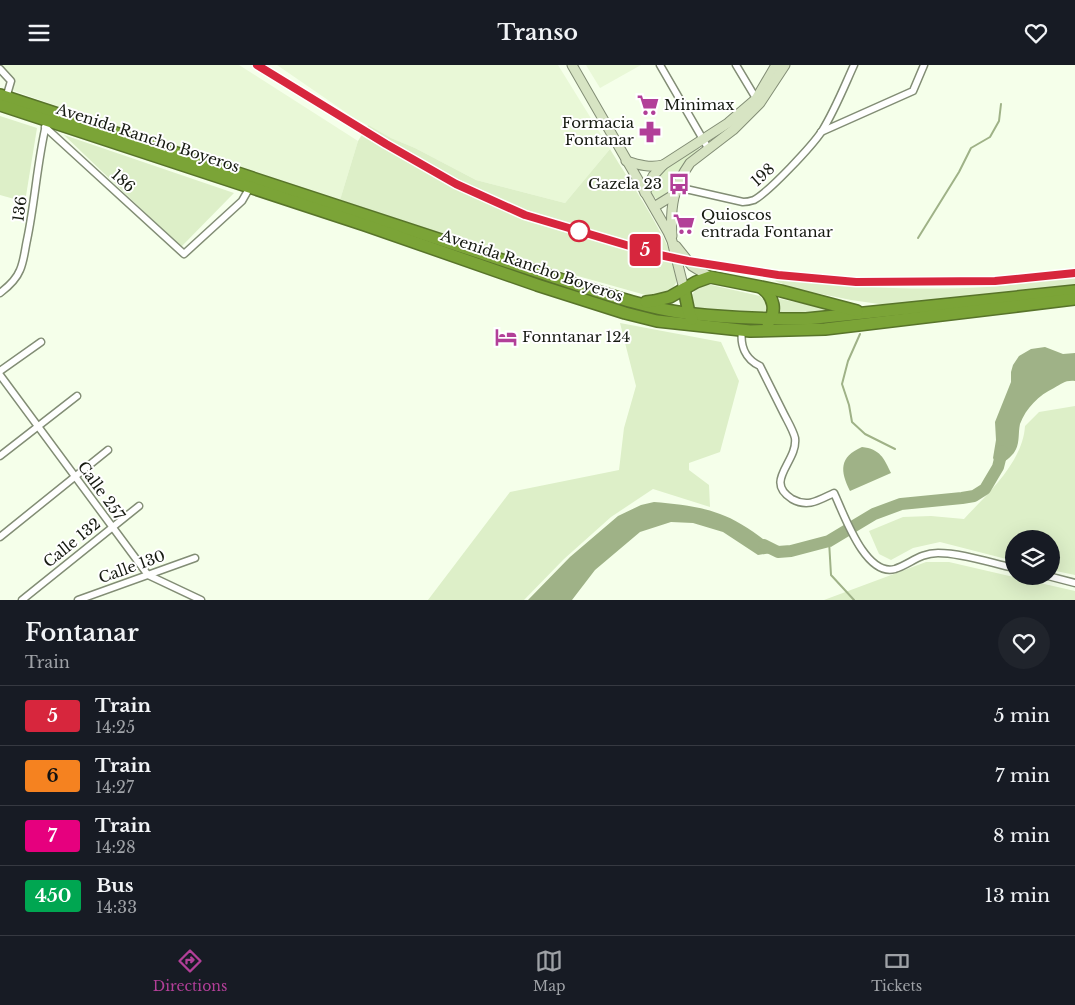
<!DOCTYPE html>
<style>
body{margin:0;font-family:"Libre Baskerville",serif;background:#20242c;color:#f1f3f6;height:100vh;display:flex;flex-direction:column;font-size:19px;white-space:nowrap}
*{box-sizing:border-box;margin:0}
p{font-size:16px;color:#9ea1a6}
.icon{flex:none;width:28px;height:28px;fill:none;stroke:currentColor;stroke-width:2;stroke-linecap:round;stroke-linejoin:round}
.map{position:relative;height:535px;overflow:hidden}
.drawer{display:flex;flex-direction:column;background:#171b24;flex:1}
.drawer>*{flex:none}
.badge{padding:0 10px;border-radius:4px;font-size:18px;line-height:32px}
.tools{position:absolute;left:1005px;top:465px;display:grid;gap:10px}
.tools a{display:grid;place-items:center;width:55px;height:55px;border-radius:50%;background:#171b24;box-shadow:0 5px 20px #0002;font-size:25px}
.map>.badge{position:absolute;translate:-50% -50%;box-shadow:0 0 0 2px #fff}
.round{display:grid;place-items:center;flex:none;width:52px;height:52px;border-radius:26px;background:#20242c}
.overview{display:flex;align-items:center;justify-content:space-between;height:85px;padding:0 25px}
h1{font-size:24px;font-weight:600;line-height:38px}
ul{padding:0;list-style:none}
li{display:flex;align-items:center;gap:15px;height:60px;padding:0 25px;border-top:1px solid #363941}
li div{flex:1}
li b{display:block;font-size:19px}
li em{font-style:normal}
li .badge{min-width:55px;font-weight:700;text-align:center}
header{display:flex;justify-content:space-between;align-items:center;height:65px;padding:0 25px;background:#171b24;font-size:22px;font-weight:600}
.tabs{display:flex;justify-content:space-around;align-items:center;height:70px;border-top:1px solid #363941;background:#171b24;font-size:14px;color:#9ea1a6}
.tabs a{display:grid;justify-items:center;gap:2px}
.tabs .on{color:#b23f98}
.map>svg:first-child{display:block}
.built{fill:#e9f8d7}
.green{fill:#ddefc8}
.water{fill:#9fb287}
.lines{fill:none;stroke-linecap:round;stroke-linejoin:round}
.stream{stroke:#9fb287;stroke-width:2}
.river{stroke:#9fb287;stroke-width:12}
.street-casing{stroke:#828d75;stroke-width:9}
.secondary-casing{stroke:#828d75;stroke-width:11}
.highway-casing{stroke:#58742a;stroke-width:14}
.street{stroke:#fff;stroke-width:6}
.secondary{stroke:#d7e4c3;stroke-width:9}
.highway{stroke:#7ba437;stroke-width:11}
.rail-casing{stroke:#777e6f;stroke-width:4}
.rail{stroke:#fff;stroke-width:2;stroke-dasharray:5.5;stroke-linecap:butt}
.line-casing{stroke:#fff;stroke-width:11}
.line{stroke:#d7263d;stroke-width:8}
.stop-dot{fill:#fff;stroke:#d7263d;stroke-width:2.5}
.labels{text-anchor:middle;stroke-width:4;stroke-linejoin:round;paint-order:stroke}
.poi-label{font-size:15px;fill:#161a11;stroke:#fff;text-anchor:start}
.street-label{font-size:15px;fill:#161a11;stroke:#fff}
</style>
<header><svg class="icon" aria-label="menu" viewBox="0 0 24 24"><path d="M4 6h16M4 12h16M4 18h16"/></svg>Transo<svg class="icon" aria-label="heart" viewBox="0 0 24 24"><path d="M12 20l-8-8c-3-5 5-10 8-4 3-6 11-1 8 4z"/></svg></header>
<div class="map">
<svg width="1075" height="535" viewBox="0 0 1075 535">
<rect width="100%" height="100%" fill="#f5ffea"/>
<g class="built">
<path d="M 0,0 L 239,0 L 358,76 L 340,135 L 184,86 L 9,24 L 11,16 L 0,4 Z"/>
<path d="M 277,0 L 558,0 L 610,84 L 565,138 L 476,115 L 415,83 L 391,73 L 354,53 Z"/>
<path d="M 586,0 L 641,0 L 600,23 Z"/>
</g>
<g class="green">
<path d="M 0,51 L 37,63 L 25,137 L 0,130 Z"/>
<path d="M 368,60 L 391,73 L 415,83 L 476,115 L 565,138 L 610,84 C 624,108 681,190 677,214 C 675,227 659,230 649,231 L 535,199 L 340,135 L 358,76 Z"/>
<path d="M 64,70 L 234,128 L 181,182 Z"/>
<path d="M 699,83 L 699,84 L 683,99 L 665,132 L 658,135 C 632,115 685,91 699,83 Z"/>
<path d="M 1075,212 L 1075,220 L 886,240 L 851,235 L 796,224 L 775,216 L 777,214 C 847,222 917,226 987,222 C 1017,220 1046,215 1075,212 Z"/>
<path d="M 707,219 L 760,231 L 767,238 L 767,248 L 766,251 L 691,245 C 690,231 693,222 707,219 Z"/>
<path d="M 775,233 L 825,243 L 828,246 L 827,249 L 779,251 Z"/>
<path d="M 620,258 L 721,277 L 739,316 L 720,387 L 689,398 L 689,405 L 709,420 L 710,442 L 653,424 L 611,452 L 564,494 L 524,535 L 428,535 L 510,427 L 619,405 L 624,363 L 636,321 Z"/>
<path d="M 1075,341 L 1075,510 L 1051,505 L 1051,474 L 1014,474 L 1014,496 L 940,477 L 913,483 L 891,495 L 879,489 L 869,466 L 903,452 L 931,451 L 964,454 C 987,429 1023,397 1025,361 L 1039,347 Z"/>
<path d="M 926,497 L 949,497 L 1075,526 L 1075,535 L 824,535 Z"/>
</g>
<g class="water">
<path d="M 1045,282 L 1063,289 L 1075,288 L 1075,316 C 1065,315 1062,319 1054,323 C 1039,330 1026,343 1020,359 C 1018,368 1020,378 1015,386 C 1012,392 1003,397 998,402 L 993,393 L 996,375 L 995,357 L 1011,317 L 1011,307 L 1013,300 L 1019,291 L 1031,284 Z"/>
<path d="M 862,382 C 880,384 884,393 891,408 L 850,426 C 840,406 839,392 862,382 Z"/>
<path d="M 654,437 C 676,439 699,441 720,449 C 738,455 764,473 778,487 L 758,490 L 723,467 L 693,458 L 671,457 L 640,467 L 595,505 L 572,535 L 528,535 L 570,492 L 618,451 L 641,440 Z"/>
</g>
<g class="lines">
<g class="stream">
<path d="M 918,173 L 959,107 L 971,83 L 990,72 L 999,56 L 1001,39"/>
<path d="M 860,269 L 848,296 L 842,319 L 849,340 L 852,357 L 865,369 L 895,384"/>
<path d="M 829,476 L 831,510 L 854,535"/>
</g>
<path class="river" d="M 764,480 L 778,487 L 791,486 L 829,476 L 874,449 L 901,439 L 962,433 L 974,431 L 985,424 L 998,402 L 1002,386"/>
<g class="street-casing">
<g id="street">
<path d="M 660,0 L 708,83"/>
<path d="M 736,0 L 757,35"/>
<path d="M 0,4 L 11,16 L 6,33"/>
<path d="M 45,62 L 184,189 L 242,136 L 250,122"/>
<path d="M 821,67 L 913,26 L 924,0"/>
<path d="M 677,122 L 743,137 C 747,137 751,136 754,135 C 770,126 812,81 822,66 C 835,45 844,22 854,0"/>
<path d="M 0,228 C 8,222 16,215 20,205 C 24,196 25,184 27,175 C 35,137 37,98 46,60"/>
<path d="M 742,265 C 740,280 745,294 760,301 C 768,317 776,333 784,349 C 788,357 793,365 795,373 C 798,397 763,416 792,434 C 808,443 819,435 834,428 C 844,449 865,512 895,504 C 910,499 920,488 938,488 C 962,488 991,498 1014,503"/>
<path d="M 0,306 L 41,277"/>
<path d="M 0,310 L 148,510 L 201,535"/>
<path d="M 0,391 L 77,331"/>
<path d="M 0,472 L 108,385"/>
<path d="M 1048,511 L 1075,518"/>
<path d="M 22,535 L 139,441"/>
<path d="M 78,535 L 195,493"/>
</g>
</g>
<g class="secondary-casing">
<g id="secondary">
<path d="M 572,0 L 668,167 L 672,176 L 684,224"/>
<path d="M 626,96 C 639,100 650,103 663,100"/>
<path d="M 645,128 L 653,111 L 663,100 L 728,58 L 756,34 L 776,0"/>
<path d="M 654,142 L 675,129"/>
<path d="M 672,171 C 670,143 673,122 690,98 L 733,65 L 760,38 L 785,0"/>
<path d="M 676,181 L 692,201 L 710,212"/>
</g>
</g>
<g class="highway-casing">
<g id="highway">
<path d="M 0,30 L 581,221 C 613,231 645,242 678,247 C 720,253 764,254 806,254 L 1075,226"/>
<path d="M 0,40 L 365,160 L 537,220 L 625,248 L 657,256 L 750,266 L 825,264 L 1075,234"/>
<path d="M 762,223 C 774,232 777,246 768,258"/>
<path d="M 684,224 L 689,248 L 692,254"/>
<path d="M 646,237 L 654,236 L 670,232 L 696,217 L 710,212 L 781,226 L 857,246"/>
</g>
</g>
<use href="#street" class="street"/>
<use href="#secondary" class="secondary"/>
<use href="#highway" class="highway"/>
<g class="rail-casing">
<path id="rail" d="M 257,0 L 386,79 L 456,119 L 525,150 L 660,190 L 688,196 L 751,206 L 856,217 L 995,216 L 1075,208"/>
</g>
<use href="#rail" class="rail"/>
</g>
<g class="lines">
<g class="line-casing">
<path id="line" d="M 257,0 L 386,79 L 456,119 L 525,150 L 660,190 L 688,196 L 778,210 L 856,217 L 995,216 L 1075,208"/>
</g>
<use href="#line" class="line"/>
</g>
<defs>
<g id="supermarket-bare" transform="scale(1.725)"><path d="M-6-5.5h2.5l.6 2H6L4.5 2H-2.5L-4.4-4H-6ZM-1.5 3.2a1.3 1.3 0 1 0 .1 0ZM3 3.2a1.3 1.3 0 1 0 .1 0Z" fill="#b23f98" stroke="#fff" stroke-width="2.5" paint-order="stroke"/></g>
<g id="pharmacy-bare" transform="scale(1.725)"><path d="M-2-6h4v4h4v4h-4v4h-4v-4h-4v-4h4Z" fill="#b23f98" stroke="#fff" stroke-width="2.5" paint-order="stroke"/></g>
<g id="bus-bare" transform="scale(1.725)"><path d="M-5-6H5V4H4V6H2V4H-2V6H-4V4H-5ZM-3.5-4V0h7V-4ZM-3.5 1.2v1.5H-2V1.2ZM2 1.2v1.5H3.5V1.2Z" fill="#b23f98" stroke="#fff" stroke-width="2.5" paint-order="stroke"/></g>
<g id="hotel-bare" transform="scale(1.725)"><path d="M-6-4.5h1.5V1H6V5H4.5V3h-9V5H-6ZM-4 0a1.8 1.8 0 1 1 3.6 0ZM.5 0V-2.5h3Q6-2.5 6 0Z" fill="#b23f98" stroke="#fff" stroke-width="2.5" paint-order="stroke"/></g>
</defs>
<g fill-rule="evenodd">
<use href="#supermarket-bare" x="648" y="40"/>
<use href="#pharmacy-bare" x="650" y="67"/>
<use href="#bus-bare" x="679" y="119"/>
<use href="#supermarket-bare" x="684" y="159"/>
<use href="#hotel-bare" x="506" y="272"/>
</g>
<circle class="stop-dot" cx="579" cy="166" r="10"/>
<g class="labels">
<g class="poi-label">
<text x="664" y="45">Minimax</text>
<text x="634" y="63" text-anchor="end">Formacia<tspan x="634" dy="17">Fontanar</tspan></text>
<text x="662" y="124" text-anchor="end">Gazela 23</text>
<text x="701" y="155">Quioscos<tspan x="701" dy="17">entrada Fontanar</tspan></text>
<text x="522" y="277">Fonntanar 124</text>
</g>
<g class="street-label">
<text transform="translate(148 73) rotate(18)" y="5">Avenida Rancho Boyeros</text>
<text transform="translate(763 110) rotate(-42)" y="5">198</text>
<text transform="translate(123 116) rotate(42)" y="5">186</text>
<text transform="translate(20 144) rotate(-82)" y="5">136</text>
<text transform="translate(532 201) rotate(19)" y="5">Avenida Rancho Boyeros</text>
<text transform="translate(101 426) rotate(54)" y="5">Calle 257</text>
<text transform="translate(72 478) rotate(-39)" y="5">Calle 132</text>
<text transform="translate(132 502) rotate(-20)" y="5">Calle 130</text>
</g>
</g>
</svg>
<div class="tools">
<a><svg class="icon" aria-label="layers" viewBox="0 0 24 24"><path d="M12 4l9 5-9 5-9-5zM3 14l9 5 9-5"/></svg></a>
</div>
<b class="badge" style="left:645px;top:185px;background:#d7263d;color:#fff">5</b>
</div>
<section class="drawer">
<div class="overview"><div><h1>Fontanar</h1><p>Train</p></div><a class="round"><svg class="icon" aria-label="heart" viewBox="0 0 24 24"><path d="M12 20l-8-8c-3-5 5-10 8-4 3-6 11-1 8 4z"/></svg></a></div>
<ul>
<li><span class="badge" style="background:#d7263d;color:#fff">5</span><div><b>Train</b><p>14:25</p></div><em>5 min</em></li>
<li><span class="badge" style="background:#f58220;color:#111">6</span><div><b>Train</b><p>14:27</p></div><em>7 min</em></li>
<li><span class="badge" style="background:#e6007e;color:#fff">7</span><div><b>Train</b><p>14:28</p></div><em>8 min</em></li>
<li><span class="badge" style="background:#00a651;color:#fff">450</span><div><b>Bus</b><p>14:33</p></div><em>13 min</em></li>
</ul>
</section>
<nav class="tabs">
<a class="on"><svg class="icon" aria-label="directions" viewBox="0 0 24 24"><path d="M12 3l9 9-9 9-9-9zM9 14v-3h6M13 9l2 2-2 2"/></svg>Directions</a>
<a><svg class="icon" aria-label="map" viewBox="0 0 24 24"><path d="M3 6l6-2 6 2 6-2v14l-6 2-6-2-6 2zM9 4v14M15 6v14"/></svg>Map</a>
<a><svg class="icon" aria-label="tickets" viewBox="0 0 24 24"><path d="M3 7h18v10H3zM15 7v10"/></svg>Tickets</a>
</nav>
